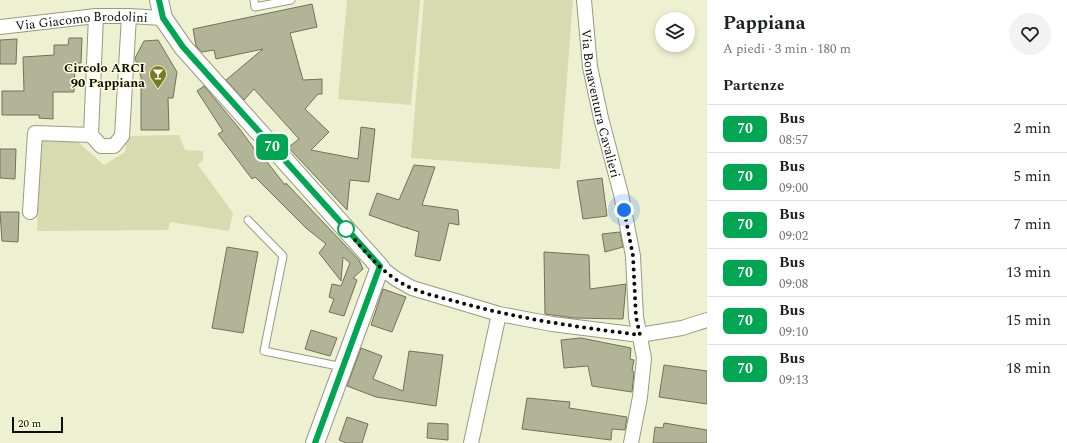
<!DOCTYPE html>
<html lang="it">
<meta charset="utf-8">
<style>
body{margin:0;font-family:Spectral,serif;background:#f2f2f2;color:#202124;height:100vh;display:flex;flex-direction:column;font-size:15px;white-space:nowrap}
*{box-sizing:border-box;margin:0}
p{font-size:13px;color:#757577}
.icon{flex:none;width:22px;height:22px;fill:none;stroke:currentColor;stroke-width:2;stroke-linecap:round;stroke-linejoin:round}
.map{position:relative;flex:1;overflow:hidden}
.drawer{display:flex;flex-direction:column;background:#fff;width:360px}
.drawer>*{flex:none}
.badge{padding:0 8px;border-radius:6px;font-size:14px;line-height:26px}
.controls{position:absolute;left:655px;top:12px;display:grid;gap:8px}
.controls a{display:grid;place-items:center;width:40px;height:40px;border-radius:50%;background:#fff;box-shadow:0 2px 6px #0003;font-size:20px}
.scale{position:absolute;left:12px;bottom:10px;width:51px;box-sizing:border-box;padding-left:4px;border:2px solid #0d0d04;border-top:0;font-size:11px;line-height:14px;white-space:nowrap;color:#0d0d04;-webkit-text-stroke:3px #fcfddf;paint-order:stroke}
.you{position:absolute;width:20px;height:20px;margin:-10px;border:3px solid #fff;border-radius:50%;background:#1a73e8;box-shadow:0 0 0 6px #1a73e833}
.map>.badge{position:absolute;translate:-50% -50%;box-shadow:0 0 0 2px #fff}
h2{padding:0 16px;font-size:15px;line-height:36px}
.round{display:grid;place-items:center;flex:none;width:42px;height:42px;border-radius:21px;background:#f2f2f2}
.head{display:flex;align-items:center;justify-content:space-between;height:68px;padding:0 16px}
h1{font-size:19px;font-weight:700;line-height:30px}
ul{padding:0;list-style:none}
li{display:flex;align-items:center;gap:12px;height:48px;padding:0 16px;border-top:1px solid #e0e0e0}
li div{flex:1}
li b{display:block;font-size:15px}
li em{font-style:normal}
li .badge{min-width:44px;font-weight:700;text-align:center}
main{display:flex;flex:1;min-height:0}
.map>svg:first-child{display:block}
.green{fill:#d8daaf}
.building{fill:#b2b497;stroke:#717257}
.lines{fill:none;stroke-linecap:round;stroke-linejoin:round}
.service-casing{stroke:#999b7f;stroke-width:9}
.minor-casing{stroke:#999b7f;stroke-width:16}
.tertiary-casing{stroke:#999b7f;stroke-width:20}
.service{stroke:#fff;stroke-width:7}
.minor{stroke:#fff;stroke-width:14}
.tertiary{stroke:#fff;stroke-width:18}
.line-casing{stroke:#fff;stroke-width:9}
.line{stroke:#00a651;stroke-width:6}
.walk{stroke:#0d0d04;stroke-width:4;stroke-dasharray:0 7.2}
.stop-dot{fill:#fff;stroke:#00a651;stroke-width:2}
.labels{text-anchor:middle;stroke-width:3;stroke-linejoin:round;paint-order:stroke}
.street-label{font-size:13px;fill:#0d0d04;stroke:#fcfddf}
.poi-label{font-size:13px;font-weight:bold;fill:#0d0d04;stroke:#fcfddf;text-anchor:end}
</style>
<main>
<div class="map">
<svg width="707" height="443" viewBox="0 0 707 443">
<rect width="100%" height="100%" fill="#eef0d2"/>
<g class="green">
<path d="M 347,0 L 420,0 L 411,105 L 338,99 Z"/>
<path d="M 424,0 L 573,0 L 560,169 L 411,158 Z"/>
<path d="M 179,135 L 185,150 L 203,151 L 203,160 L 198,165 L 233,213 L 229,231 L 170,222 L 168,230 L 37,231 L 41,141 L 78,142 L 104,165 L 125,152 L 127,136 Z"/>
</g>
<g class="building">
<path d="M 312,4 L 317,27 L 290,33 L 303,80 L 322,79 L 322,94 L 318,94 L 305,109 L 329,132 L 311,150 L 358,159 L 361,127 L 375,129 L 369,182 L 350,180 L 347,210 L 287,146 L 290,146 L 299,139 L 254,89 L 244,100 L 226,80 L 263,49 L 216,59 L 214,50 L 202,52 L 196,46 L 193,29 Z"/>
<path d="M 69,38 L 82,38 L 81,63 L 75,63 L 74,92 L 53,92 L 53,119 L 39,118 L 39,115 L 2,115 L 2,91 L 24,91 L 23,57 L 54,55 L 54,45 L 68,45 Z"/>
<path d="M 17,39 L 16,64 L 0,64 L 0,40 Z"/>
<path d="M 158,40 L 177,72 L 173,98 L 168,98 L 169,130 L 141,130 L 141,77 L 135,58 L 144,41 Z"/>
<path d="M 204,86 L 239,128 L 261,158 L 264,158 L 285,185 L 286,183 L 359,260 L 363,269 L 353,278 L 357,280 L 344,316 L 329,312 L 334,299 L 329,297 L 332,284 L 341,286 L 350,263 L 343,257 L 341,281 L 319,253 L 326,244 L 306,228 L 255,177 L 252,179 L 218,134 L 223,131 L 197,91 Z"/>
<path d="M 0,149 L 16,149 L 15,179 L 0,178 Z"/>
<path d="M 414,165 L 435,167 L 422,205 L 458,210 L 459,225 L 449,223 L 440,261 L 415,256 L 419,232 L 407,228 L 408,227 L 406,228 L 369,215 L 377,193 L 399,200 Z"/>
<path d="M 602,178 L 607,216 L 583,219 L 577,181 Z"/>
<path d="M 0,212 L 19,212 L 18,242 L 2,241 Z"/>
<path d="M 620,232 L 623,247 L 605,252 L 602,234 Z"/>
<path d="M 227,247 L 258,252 L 243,333 L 212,328 Z"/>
<path d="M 544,252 L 589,255 L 590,289 L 626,284 L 623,319 L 574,318 L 545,314 Z"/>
<path d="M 383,289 L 406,297 L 392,332 L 371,325 Z"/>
<path d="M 311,330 L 337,338 L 330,356 L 305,349 Z"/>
<path d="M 581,338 L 631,348 L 630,359 L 634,360 L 632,371 L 634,372 L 632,392 L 592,386 L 588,366 L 564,368 L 561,340 Z"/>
<path d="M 361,348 L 382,356 L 373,379 L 403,391 L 409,351 L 443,355 L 436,406 L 376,397 L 347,386 Z"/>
<path d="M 664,365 L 707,371 L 707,404 L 659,397 Z"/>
<path d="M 527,398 L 570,402 L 569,408 L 627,417 L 625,430 L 612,429 L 611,440 L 522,429 Z"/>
<path d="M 347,417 L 368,424 L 362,443 L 346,443 L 339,440 Z"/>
<path d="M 428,423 L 448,424 L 448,440 L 427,438 Z"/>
<path d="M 664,423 L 707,430 L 707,443 L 653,443 L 655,427 L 663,428 Z"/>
</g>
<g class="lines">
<g class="service-casing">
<g id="service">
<path d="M 254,0 L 255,7 L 291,0"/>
<path d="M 248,220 L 283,256 L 264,351 L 343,367"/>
</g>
</g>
<g class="minor-casing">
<g id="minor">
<path id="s1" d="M 584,0 L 590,67 L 601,118 L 621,194 L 633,256 L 636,317 L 644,358 L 640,397 L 631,443"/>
<path d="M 96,16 L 91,135 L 101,146 L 114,146 L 122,136 L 129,16"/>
<path id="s2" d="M 0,27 L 96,16 L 129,16 L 163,18"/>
<path d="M 30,212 L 35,133 L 91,135"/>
<path d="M 380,267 L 396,279 L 412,288 L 499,314 L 552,324 L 640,335 L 682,328 L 707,320"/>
<path d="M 471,443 L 499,314"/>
</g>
</g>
<g class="tertiary-casing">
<path id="tertiary" d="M 159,0 L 163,18 L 183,47 L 380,267 L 315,443"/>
</g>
<use href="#service" class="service"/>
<use href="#minor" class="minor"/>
<use href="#tertiary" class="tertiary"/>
</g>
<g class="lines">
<g class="line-casing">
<path id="line" d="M 159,0 L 163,18 L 183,47 L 380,266 L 315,443"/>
</g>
<use href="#line" class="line"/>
<path class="walk" d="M 346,229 C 363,249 380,271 403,284 C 419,293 440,297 458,302 C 518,319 578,327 640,335 L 636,317 L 633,256 L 624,210"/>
</g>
<defs>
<g id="bar-pin" transform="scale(0.9)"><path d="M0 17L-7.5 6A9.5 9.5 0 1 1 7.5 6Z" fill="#7a7b22" stroke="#fcfddf"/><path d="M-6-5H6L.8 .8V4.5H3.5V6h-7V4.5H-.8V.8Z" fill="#fff"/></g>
</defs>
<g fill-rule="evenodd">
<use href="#bar-pin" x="158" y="74"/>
</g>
<circle class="stop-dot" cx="346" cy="229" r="8"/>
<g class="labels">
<g class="street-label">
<text dy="5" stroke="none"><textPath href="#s2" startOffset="82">Via Giacomo Brodolini</textPath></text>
<text dy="5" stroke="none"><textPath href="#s1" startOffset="105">Via Bonaventura Cavalieri</textPath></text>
</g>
<g class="poi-label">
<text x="145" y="72">Circolo ARCI<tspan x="145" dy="15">90 Pappiana</tspan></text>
</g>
</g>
</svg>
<div class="controls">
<a><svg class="icon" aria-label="layers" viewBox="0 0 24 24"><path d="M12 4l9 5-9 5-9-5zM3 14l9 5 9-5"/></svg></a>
</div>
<div class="scale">20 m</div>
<div class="you" style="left:624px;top:210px"></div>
<b class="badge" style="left:272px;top:147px;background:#00a651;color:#fff">70</b>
</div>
<section class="drawer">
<div class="head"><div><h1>Pappiana</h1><p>A piedi · 3 min · 180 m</p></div><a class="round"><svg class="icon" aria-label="heart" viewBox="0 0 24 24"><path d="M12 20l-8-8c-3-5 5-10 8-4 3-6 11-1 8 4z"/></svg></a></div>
<h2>Partenze</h2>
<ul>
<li><span class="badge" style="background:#00a651;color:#fff">70</span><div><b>Bus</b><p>08:57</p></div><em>2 min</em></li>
<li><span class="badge" style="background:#00a651;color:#fff">70</span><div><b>Bus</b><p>09:00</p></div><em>5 min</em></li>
<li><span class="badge" style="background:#00a651;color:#fff">70</span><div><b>Bus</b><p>09:02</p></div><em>7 min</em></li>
<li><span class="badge" style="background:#00a651;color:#fff">70</span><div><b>Bus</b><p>09:08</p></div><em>13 min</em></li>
<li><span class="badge" style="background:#00a651;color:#fff">70</span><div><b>Bus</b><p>09:10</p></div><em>15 min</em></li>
<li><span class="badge" style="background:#00a651;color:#fff">70</span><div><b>Bus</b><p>09:13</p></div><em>18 min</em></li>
</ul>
</section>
</main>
